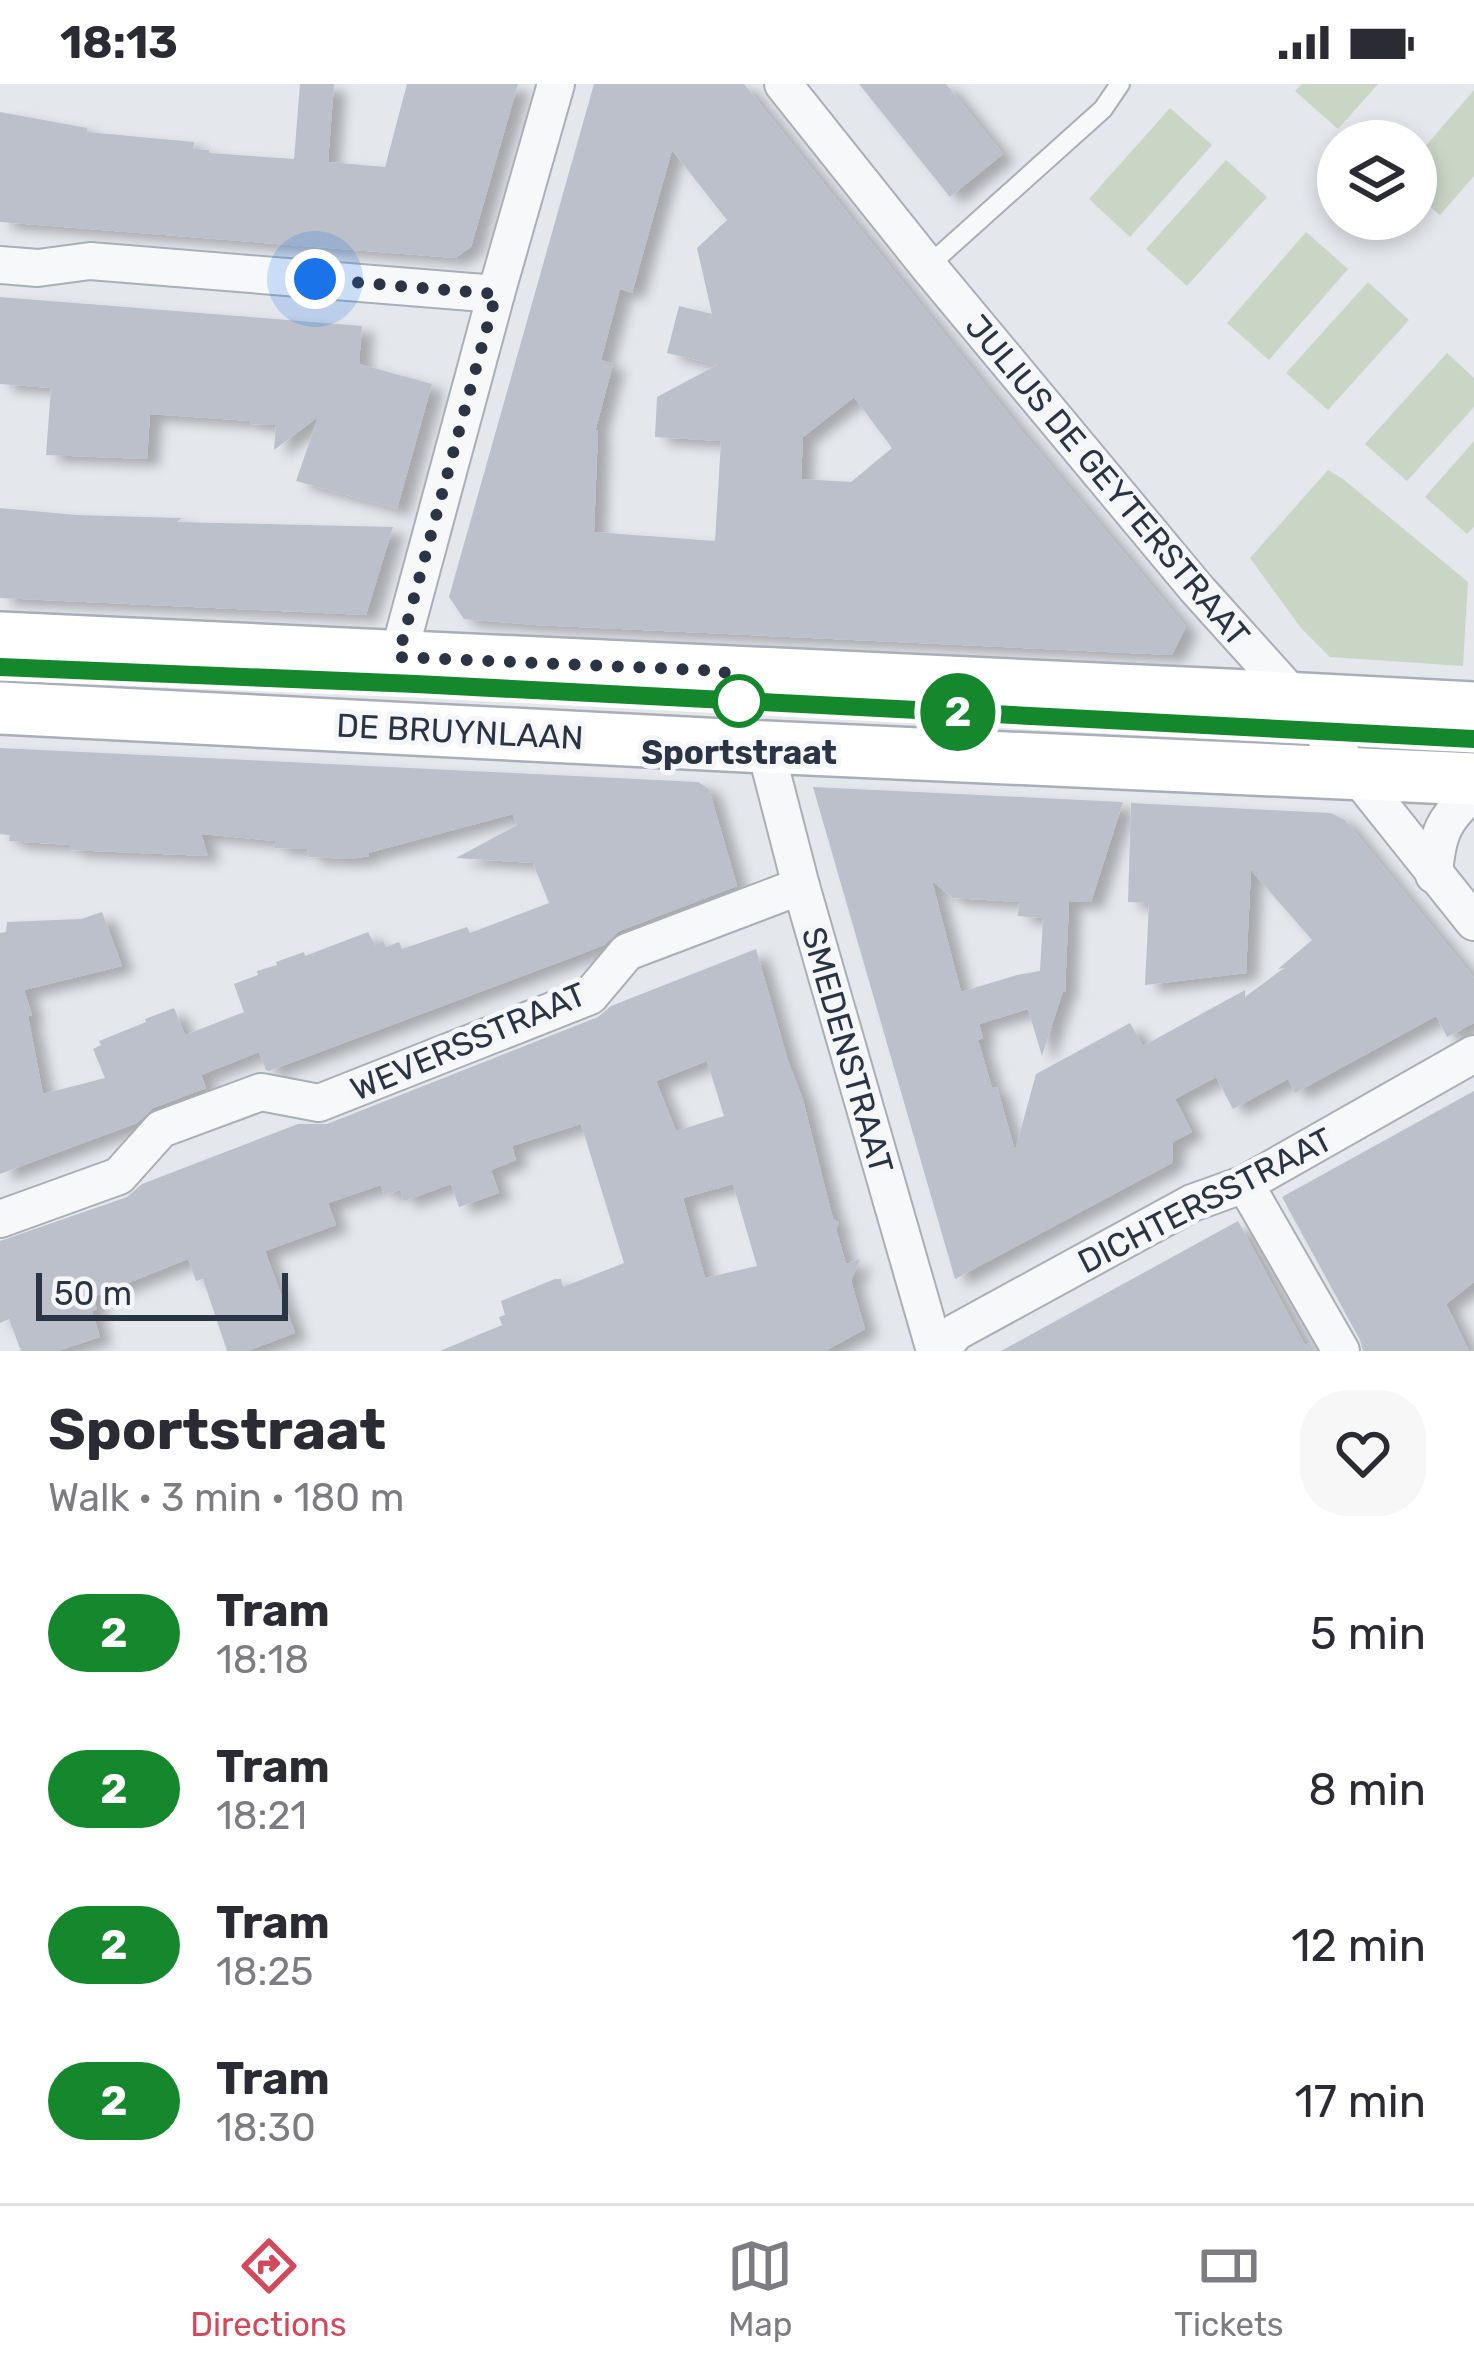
<!DOCTYPE html>
<meta charset="utf-8">
<style>
body{margin:0;font-family:Rubik,sans-serif;background:#f7f7f7;color:#2b2b33;height:100vh;display:flex;flex-direction:column;font-size:45px;white-space:nowrap}
*{box-sizing:border-box;margin:0}
p{font-size:39px;color:#7c7c81}
.icon{flex:none;width:66px;height:66px;fill:none;stroke:currentColor;stroke-width:2;stroke-linecap:round;stroke-linejoin:round}
.map{position:relative;height:1267px;overflow:hidden}
.panel{display:flex;flex-direction:column;background:#fff;flex:1}
.panel>*{flex:none}
.badge{padding:0 24px;border-radius:39px;font-size:42px;line-height:78px}
.buttons{position:absolute;left:1317px;top:36px;display:grid;gap:24px}
.buttons a{display:grid;place-items:center;width:120px;height:120px;border-radius:50%;background:#fff;box-shadow:0 6px 18px #0003;font-size:60px}
.scale{position:absolute;left:36px;bottom:30px;width:252px;box-sizing:border-box;padding-left:12px;border:6px solid #2b3445;border-top:0;font-size:33px;line-height:42px;white-space:nowrap;color:#2b3445;-webkit-text-stroke:9px #f4f6f9;paint-order:stroke}
.you{position:absolute;width:60px;height:60px;margin:-30px;border:9px solid #fff;border-radius:50%;background:#1a73e8;box-shadow:0 0 0 18px #1a73e833}
.map>.badge{position:absolute;translate:-50% -50%;box-shadow:0 0 0 6px #fff}
.round{display:grid;place-items:center;flex:none;width:126px;height:126px;border-radius:48px;background:#f7f7f7}
.head{display:flex;align-items:center;justify-content:space-between;height:204px;padding:0 48px}
h1{font-size:57px;font-weight:700;line-height:90px}
ul{padding:0;list-style:none}
li{display:flex;align-items:center;gap:36px;height:156px;padding:0 48px}
li div{flex:1}
li b{display:block;font-size:45px}
li em{font-style:normal}
li .badge{min-width:132px;font-weight:700;text-align:center}
.status{display:flex;justify-content:space-between;align-items:center;height:84px;padding:0 60px;background:#fff;direction:ltr}
.status svg{height:33px;fill:currentColor}
.dock{display:flex;justify-content:space-around;align-items:center;height:168px;border-top:3px solid #e1e1e2;background:#fff;font-size:33px;color:#7c7c81}
.dock a{display:grid;justify-items:center;gap:6px}
.dock .on{color:#d1495b}
.map>svg:first-child{display:block}
.green{fill:#c9d6c5}
.building{fill:#bbc0ca;fill-rule:evenodd;filter:url(#shadow)}
.lines{fill:none;stroke-linecap:round;stroke-linejoin:round}
.service-casing{stroke:#a9aeb7;stroke-width:22}
.minor-casing{stroke:#a9aeb7;stroke-width:40}
.secondary-casing{stroke:#a9aeb7;stroke-width:56}
.service{stroke:#f7f8fa;stroke-width:18}
.minor{stroke:#f7f8fa;stroke-width:36}
.secondary{stroke:#fff;stroke-width:51}
.tram{stroke:#7d8696;stroke-width:3}
.line-casing{stroke:#fff;stroke-width:27}
.line{stroke:#15882e;stroke-width:18}
.walk{stroke:#2b3445;stroke-width:12;stroke-dasharray:0 21.6}
.stop-dot{fill:#fff;stroke:#15882e;stroke-width:6}
.labels{text-anchor:middle;stroke-width:10;stroke-linejoin:round;paint-order:stroke}
.street-label{font-size:33px;fill:#2b3445;stroke:#f4f6f9}
.stop-label{font-size:33px;font-weight:bold;fill:#2b3445;stroke:#f4f6f9}
</style>
<div class="status"><b>18:13</b><svg viewBox="0 0 49 12"><path d="M0 12V9h3v3zM5 12V6h3v6zM10 12V3h3v9zM15 12V0h3v12zM26 1h20v11H26zM47 4h2v5h-2z"/></svg></div>
<div class="map">
<svg width="1474" height="1267" viewBox="0 0 1474 1267">
<defs>
<filter id="shadow"><feDropShadow dx="12" dy="7" stdDeviation="6" flood-color="#0004"/></filter>
</defs>
<rect width="100%" height="100%" fill="#e4e7ec"/>
<g class="green">
<path d="M 1302,0 L 1378,0 L 1338,45 L 1295,7 Z"/>
<path d="M 1474,6 L 1474,92 L 1440,131 L 1416,111 L 1416,73 Z"/>
<path d="M 1170,24 L 1212,61 L 1130,153 L 1089,115 Z"/>
<path d="M 1226,76 L 1267,113 L 1187,202 L 1146,165 Z"/>
<path d="M 1306,148 L 1348,185 L 1269,276 L 1227,239 Z"/>
<path d="M 1368,198 L 1409,236 L 1328,326 L 1286,289 Z"/>
<path d="M 1447,269 L 1474,294 L 1474,323 L 1407,397 L 1365,360 Z"/>
<path d="M 1474,357 L 1474,443 L 1467,450 L 1425,413 Z"/>
<path d="M 1328,386 L 1343,395 L 1468,498 L 1463,582 L 1330,573 L 1301,544 L 1250,474 Z"/>
</g>
<g class="building">
<path d="M 300,0 L 334,0 L 328,78 L 385,83 L 407,0 L 518,0 L 471,163 L 455,174 L 0,138 L 0,28 L 87,44 L 87,48 L 194,58 L 193,65 L 209,66 L 209,69 L 294,75 Z"/>
<path d="M 594,0 L 744,0 L 1025,351 L 1186,543 L 1172,571 L 535,541 L 464,535 L 449,513 ZM 672,66 L 727,136 L 697,164 L 712,230 L 679,222 L 667,269 L 717,281 L 657,313 L 655,353 L 721,357 L 715,457 L 594,448 L 598,346 L 595,348 L 613,280 L 601,276 L 620,205 L 632,209 ZM 854,313 L 892,364 L 851,398 L 801,395 L 803,353 Z"/>
<path d="M 859,0 L 946,0 L 1003,70 L 950,113 Z"/>
<path d="M 0,213 L 362,242 L 359,280 L 432,300 L 397,425 L 296,397 L 318,333 L 274,366 L 276,341 L 250,340 L 251,337 L 150,330 L 147,375 L 46,371 L 51,304 L 0,300 Z"/>
<path d="M 0,424 L 76,431 L 182,434 L 177,438 L 393,443 L 366,531 L 0,514 Z"/>
<path d="M 0,664 L 698,698 L 709,705 L 737,802 L 619,847 L 604,861 L 573,873 L 269,987 L 266,986 L 259,968 L 201,991 L 206,1004 L 153,1024 L 137,1039 L 0,1090 L 0,849 L 6,848 L 7,838 L 81,835 L 102,828 L 122,882 L 24,906 L 32,931 L 28,932 L 43,1010 L 105,994 L 93,965 L 101,961 L 99,957 L 146,938 L 145,935 L 174,924 L 185,951 L 244,928 L 234,900 L 258,891 L 257,887 L 277,881 L 276,878 L 304,868 L 305,872 L 368,848 L 375,861 L 383,857 L 386,863 L 399,858 L 402,865 L 467,843 L 470,849 L 549,819 L 533,779 L 456,774 L 517,741 L 513,730 L 368,769 L 369,772 L 350,775 L 309,773 L 307,765 L 275,764 L 275,757 L 201,750 L 208,772 L 70,766 L 70,761 L 9,757 L 10,751 L 0,750 Z"/>
<path d="M 813,703 L 1123,718 L 1091,818 L 1069,817 L 1065,908 L 1063,907 L 1042,972 L 1028,925 L 979,940 L 983,954 L 978,956 L 992,1004 L 997,1003 L 1015,1067 L 1036,990 L 1130,939 L 1143,962 L 1245,906 L 1245,913 L 1284,884 L 1278,885 L 1312,856 L 1251,786 L 1246,889 L 1145,901 L 1149,819 L 1128,818 L 1131,719 L 1331,729 L 1345,736 L 1474,894 L 1474,939 L 1447,953 L 1436,932 L 1295,1009 L 1288,995 L 1233,1025 L 1216,993 L 1175,1015 L 1192,1048 L 1173,1058 L 1172,1079 L 955,1195 ZM 932,797 L 953,814 L 1019,818 L 1018,832 L 1043,834 L 1040,887 L 1017,891 L 961,908 Z"/>
<path d="M 756,865 L 788,977 L 803,1016 L 833,1135 L 839,1139 L 836,1145 L 846,1180 L 860,1175 L 851,1197 L 865,1245 L 825,1267 L 440,1267 L 502,1241 L 499,1233 L 505,1231 L 501,1217 L 555,1195 L 561,1195 L 563,1203 L 624,1179 L 581,1040 L 512,1062 L 516,1076 L 491,1086 L 499,1109 L 459,1123 L 451,1100 L 404,1117 L 400,1106 L 384,1111 L 381,1101 L 328,1119 L 336,1141 L 265,1167 L 295,1249 L 247,1267 L 227,1267 L 203,1195 L 196,1197 L 188,1175 L 93,1213 L 97,1225 L 92,1227 L 100,1253 L 57,1267 L 21,1267 L 9,1235 L 0,1239 L 0,1157 L 127,1113 L 142,1100 L 298,1040 L 327,1040 L 598,933 L 611,922 ZM 707,977 L 724,1032 L 676,1047 L 656,997 ZM 733,1100 L 757,1182 L 705,1194 L 683,1114 Z"/>
<path d="M 1474,1007 L 1474,1198 L 1446,1220 L 1469,1267 L 1363,1267 L 1360,1256 L 1282,1113 Z"/>
<path d="M 1238,1137 L 1305,1261 L 1310,1259 L 1315,1267 L 1001,1267 Z"/>
</g>
<g class="lines">
<g class="service-casing">
<path id="service" d="M 928,182 L 1103,25 L 1120,0"/>
</g>
<g class="minor-casing">
<g id="minor">
<path d="M 783,0 L 928,182 L 1196,504 L 1295,614 L 1474,838"/>
<path d="M 0,181 L 38,184 L 90,177 L 496,210"/>
<path d="M 398,573 L 496,210 L 556,0"/>
<path d="M 765,663 L 801,802 L 935,1267"/>
<path d="M 1434,791 C 1437,750 1443,735 1474,708"/>
<path d="M 1245,1100 L 1341,1267"/>
<path d="M 0,1135 L 119,1092 L 161,1045 L 261,1008 L 319,1019 L 590,912 L 627,868 L 801,802"/>
<path d="M 940,1267 L 956,1248 L 1192,1119 L 1245,1100 L 1474,970"/>
</g>
</g>
<g class="secondary-casing">
<g id="secondary">
<path d="M 0,554 L 1227,611 L 1474,624"/>
<path d="M 0,624 L 765,663 L 1474,695"/>
</g>
</g>
<use href="#service" class="service"/>
<use href="#minor" class="minor"/>
<use href="#secondary" class="secondary"/>
<path class="tram" d="M 0,583 L 416,600 L 1474,655"/>
</g>
<g class="lines">
<g class="line-casing">
<path id="line" d="M 0,583 L 416,600 L 1474,655"/>
</g>
<use href="#line" class="line"/>
<path class="walk" d="M 315,195 L 496,210 L 398,573 L 724,587 L 739,617"/>
</g>
<circle class="stop-dot" cx="739" cy="617" r="24"/>
<g class="labels">
<g class="street-label">
<text transform="translate(1108 396) rotate(50)" y="12">JULIUS DE GEYTERSTRAAT</text>
<text transform="translate(460 647) rotate(3)" y="12">DE BRUYNLAAN</text>
<text transform="translate(468 957) rotate(-23)" y="12">WEVERSSTRAAT</text>
<text transform="translate(848 966) rotate(74)" y="12">SMEDENSTRAAT</text>
<text transform="translate(1205 1116) rotate(-27)" y="12">DICHTERSSTRAAT</text>
</g>
<g class="stop-label">
<text x="739" y="680">Sportstraat</text>
</g>
</g>
</svg>
<div class="buttons">
<a><svg class="icon" aria-label="layers" viewBox="0 0 24 24"><path d="M12 4l9 5-9 5-9-5zM3 14l9 5 9-5"/></svg></a>
</div>
<div class="scale">50 m</div>
<div class="you" style="left:315px;top:195px"></div>
<b class="badge" style="left:958px;top:628px;background:#15882e;color:#fff">2</b>
</div>
<section class="panel">
<div class="head"><div><h1>Sportstraat</h1><p>Walk · 3 min · 180 m</p></div><a class="round"><svg class="icon" aria-label="heart" viewBox="0 0 24 24"><path d="M12 20l-8-8c-3-5 5-10 8-4 3-6 11-1 8 4z"/></svg></a></div>
<ul>
<li><span class="badge" style="background:#15882e;color:#fff">2</span><div><b>Tram</b><p>18:18</p></div><em>5 min</em></li>
<li><span class="badge" style="background:#15882e;color:#fff">2</span><div><b>Tram</b><p>18:21</p></div><em>8 min</em></li>
<li><span class="badge" style="background:#15882e;color:#fff">2</span><div><b>Tram</b><p>18:25</p></div><em>12 min</em></li>
<li><span class="badge" style="background:#15882e;color:#fff">2</span><div><b>Tram</b><p>18:30</p></div><em>17 min</em></li>
</ul>
</section>
<nav class="dock">
<a class="on"><svg class="icon" aria-label="directions" viewBox="0 0 24 24"><path d="M12 3l9 9-9 9-9-9zM9 14v-3h6M13 9l2 2-2 2"/></svg>Directions</a>
<a><svg class="icon" aria-label="map" viewBox="0 0 24 24"><path d="M3 6l6-2 6 2 6-2v14l-6 2-6-2-6 2zM9 4v14M15 6v14"/></svg>Map</a>
<a><svg class="icon" aria-label="tickets" viewBox="0 0 24 24"><path d="M3 7h18v10H3zM15 7v10"/></svg>Tickets</a>
</nav>
